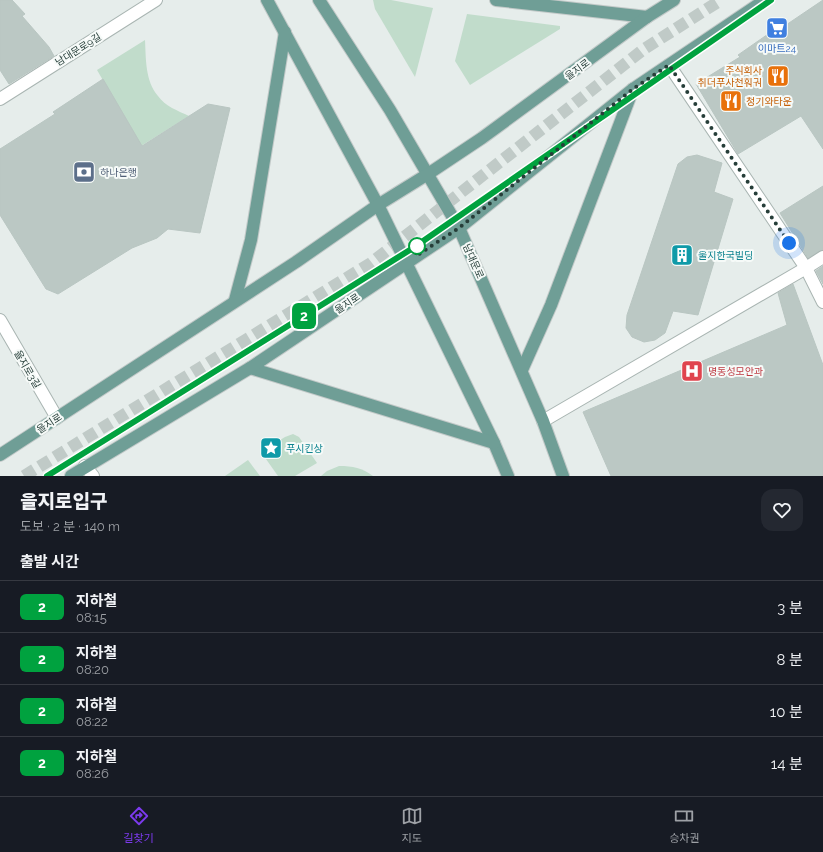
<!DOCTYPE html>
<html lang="ko">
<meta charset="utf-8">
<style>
body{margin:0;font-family:Raleway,"Noto Sans KR",sans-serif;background:#242831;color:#f1f3f6;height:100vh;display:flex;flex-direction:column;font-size:15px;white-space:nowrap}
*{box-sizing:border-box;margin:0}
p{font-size:13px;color:#9ea1a6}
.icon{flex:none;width:22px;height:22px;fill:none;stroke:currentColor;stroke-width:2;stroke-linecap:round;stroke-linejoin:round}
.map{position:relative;height:476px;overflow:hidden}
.drawer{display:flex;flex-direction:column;background:#171b24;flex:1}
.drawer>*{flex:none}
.badge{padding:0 8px;border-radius:6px;font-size:14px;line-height:26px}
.you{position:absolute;width:20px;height:20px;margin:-10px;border:3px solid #fff;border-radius:50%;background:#1a73e8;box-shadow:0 0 0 6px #1a73e833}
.map>.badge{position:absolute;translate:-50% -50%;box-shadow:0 0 0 2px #fff}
h2{padding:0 20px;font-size:15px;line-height:36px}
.round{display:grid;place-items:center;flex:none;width:42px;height:42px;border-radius:12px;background:#242831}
.overview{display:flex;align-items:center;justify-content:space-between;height:68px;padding:0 20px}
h1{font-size:19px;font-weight:800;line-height:30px}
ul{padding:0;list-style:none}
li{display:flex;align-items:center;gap:12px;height:52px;padding:0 20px;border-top:1px solid #363941}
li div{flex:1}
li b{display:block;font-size:15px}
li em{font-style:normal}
li .badge{min-width:44px;font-weight:700;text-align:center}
.tab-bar{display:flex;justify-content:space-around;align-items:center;height:56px;border-top:1px solid #363941;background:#171b24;font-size:11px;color:#9ea1a6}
.tab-bar a{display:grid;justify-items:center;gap:2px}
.tab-bar .current{color:#7c3aed}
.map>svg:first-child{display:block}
.green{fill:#c1dccb}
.building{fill:#bbc8c4;stroke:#b9c6c2}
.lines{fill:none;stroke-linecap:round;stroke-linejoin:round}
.minor-tunnel{stroke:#c0cac7;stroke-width:12;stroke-dasharray:12 6;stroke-linecap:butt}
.minor-casing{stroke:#a9b5b2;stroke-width:14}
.major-casing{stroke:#c2c9c8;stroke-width:14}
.minor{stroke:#fff;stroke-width:12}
.major{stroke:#6f9e96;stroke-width:12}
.line-casing{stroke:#fff;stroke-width:9}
.line{stroke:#00a23f;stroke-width:6}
.walk{stroke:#263e39;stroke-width:4;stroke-dasharray:0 7.2}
.stop-dot{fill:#fff;stroke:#00a23f;stroke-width:2}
.labels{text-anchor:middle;stroke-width:4;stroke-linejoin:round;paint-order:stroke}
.shop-label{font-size:10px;fill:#366cbe;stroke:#f6faf8}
.street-label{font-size:10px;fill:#263e39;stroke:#f6faf8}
.food-label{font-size:10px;fill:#c56008;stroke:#f6faf8;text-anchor:end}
.service-label{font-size:10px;fill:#4e5e75;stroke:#f6faf8;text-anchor:start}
.culture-label{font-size:10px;fill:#0d838f;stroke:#f6faf8;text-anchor:start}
.health-label{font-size:10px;fill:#be3a42;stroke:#f6faf8;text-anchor:start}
</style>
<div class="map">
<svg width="823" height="476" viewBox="0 0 823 476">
<rect width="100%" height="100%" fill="#e6edeb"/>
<g class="green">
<path d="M 373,0 L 391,0 L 433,8 L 415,77 L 375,9 Z"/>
<path d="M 467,14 L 560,26 L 560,29 L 470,85 L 455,61 Z"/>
<path d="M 145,40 C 146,58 145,81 158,96 C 165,106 178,111 189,116 L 141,146 L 97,70 Z"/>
<path d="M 293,434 L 299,437 L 317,463 L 295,476 L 278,476 L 261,452 L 285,437 Z"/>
<path d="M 248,460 L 260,476 L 225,476 Z"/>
<path d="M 339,466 C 353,466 362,468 373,476 L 321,476 L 327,471 Z"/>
</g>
<g class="building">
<path d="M 0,0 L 12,0 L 25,14 L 22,16 L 49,47 L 54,56 L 9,84 L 0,70 Z"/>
<path d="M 823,0 L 823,149 L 801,116 L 738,154 L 696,84 L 740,57 L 738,55 L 784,23 L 786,25 Z"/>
<path d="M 103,79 L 142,146 L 208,104 L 230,108 L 200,233 L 168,229 L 157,238 L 132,248 L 58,294 L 46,289 L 0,215 L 0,149 L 55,114 L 53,112 Z"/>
<path d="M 697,155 L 722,163 L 714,192 L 733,199 L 698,315 L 673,311 L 665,333 L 655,340 L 644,342 L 632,337 L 626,328 L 627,315 L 678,164 L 687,157 Z"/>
<path d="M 823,186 L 823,250 L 808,258 L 780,213 Z"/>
<path d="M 823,266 L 823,284 L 816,271 Z"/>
<path d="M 793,284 L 823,365 L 823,476 L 611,476 L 583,412 L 787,325 L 778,293 Z"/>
</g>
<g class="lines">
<path class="minor-tunnel" d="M 24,476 L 371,263 L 644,49 L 721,0"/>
<g class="minor-casing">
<g id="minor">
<path d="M 669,65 L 806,268 L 823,302"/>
<path d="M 0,99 L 156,0"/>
<path d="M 0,320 L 57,418"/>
<path d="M 543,421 L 806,268 L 823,257"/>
<path d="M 85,466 L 93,476"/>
</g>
</g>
<g class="major-casing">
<g id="major">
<path d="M 267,0 L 378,205 L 494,443 L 508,476"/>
<path d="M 319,0 L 390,110 L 459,228 L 543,421 L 563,476"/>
<path d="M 496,0 L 647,17"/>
<path d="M 235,300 L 251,240 L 285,32"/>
<path d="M 250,368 L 494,443"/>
<path d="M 522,370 L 551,305 L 633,89"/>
<path d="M 0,455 L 296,262 L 378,205 L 428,174 L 482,138 L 647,17 L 674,0"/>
<path d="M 71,476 L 250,368 L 459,228 L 633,89 L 765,0"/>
</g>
</g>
<use href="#minor" class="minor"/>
<use href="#major" class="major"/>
</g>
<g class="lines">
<g class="line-casing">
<path id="line" d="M 47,476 L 413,248 L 771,0"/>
</g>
<use href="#line" class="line"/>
<path class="walk" d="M 417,246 L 416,256 L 459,228 L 633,89 L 669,65 L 789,243"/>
</g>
<defs>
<g id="supermarket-square" transform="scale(1.15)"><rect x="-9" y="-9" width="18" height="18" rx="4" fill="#3f7fe0" stroke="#f6faf8"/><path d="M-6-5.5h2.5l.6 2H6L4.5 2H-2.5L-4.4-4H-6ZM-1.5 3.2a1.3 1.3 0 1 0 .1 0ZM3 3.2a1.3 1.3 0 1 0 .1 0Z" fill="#fff"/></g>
<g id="restaurant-square" transform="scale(1.15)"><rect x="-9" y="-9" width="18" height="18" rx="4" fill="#e8710a" stroke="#f6faf8"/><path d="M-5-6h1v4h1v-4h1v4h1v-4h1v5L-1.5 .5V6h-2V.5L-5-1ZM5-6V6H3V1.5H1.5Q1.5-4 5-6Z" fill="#fff"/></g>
<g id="bank-square" transform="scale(1.15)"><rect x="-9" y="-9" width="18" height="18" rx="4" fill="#5c6f8a" stroke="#f6faf8"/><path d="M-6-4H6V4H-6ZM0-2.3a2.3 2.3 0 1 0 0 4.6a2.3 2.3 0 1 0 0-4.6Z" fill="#fff"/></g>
<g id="building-square" transform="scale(1.15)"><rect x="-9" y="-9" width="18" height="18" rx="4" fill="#0f9aa8" stroke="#f6faf8"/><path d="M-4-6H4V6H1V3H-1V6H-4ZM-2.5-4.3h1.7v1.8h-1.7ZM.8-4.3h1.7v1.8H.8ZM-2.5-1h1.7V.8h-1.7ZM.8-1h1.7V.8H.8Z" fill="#fff"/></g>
<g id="hospital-square" transform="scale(1.15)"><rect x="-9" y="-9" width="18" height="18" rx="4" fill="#e0444e" stroke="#f6faf8"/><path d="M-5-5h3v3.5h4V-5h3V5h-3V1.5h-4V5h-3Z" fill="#fff"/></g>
<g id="sight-square" transform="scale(1.15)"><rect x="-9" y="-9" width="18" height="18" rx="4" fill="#0f9aa8" stroke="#f6faf8"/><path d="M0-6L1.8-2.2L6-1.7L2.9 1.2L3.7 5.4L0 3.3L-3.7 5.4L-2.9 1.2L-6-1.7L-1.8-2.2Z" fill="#fff"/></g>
</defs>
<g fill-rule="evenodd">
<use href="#supermarket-square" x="777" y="28"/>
<use href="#restaurant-square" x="778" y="76"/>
<use href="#restaurant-square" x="731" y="101"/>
<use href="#bank-square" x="84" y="172"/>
<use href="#building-square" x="682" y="255"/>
<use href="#hospital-square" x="692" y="371"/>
<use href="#sight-square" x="271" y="448"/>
</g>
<circle class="stop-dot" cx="417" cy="246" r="8"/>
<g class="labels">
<g class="shop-label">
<text x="777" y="52">이마트24</text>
</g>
<g class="street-label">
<text transform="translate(78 49) rotate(-32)" y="4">남대문로9길</text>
<text transform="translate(577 69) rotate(-36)" y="4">을지로</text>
<text transform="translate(474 261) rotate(66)" y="4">남대문로</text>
<text transform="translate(347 303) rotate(-34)" y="4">을지로</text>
<text transform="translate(28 369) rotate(60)" y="4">을지로3길</text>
<text transform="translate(49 423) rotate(-33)" y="4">을지로</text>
</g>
<g class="food-label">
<text x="762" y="74">주식회사<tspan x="762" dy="12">취더푸사천훠궈</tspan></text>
<text x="746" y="105" text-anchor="start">청기와타운</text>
</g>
<g class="service-label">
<text x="100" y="176">하나은행</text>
</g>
<g class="culture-label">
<text x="698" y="259">울지한국빌딩</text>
<text x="286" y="452">푸시킨상</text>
</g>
<g class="health-label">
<text x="708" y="375">명동성모안과</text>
</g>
</g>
</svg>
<div class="you" style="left:789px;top:243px"></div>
<b class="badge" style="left:304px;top:316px;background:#00a23f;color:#fff">2</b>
</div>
<section class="drawer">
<div class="overview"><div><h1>을지로입구</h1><p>도보 · 2 분 · 140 m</p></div><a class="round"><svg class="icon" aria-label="heart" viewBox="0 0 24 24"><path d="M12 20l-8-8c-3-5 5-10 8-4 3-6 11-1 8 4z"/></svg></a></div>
<h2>출발 시간</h2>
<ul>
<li><span class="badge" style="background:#00a23f;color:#fff">2</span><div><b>지하철</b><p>08:15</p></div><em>3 분</em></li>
<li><span class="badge" style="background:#00a23f;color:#fff">2</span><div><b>지하철</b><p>08:20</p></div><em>8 분</em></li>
<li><span class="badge" style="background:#00a23f;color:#fff">2</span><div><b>지하철</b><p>08:22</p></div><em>10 분</em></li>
<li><span class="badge" style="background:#00a23f;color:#fff">2</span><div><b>지하철</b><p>08:26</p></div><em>14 분</em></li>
</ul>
</section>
<nav class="tab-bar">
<a class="current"><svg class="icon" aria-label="directions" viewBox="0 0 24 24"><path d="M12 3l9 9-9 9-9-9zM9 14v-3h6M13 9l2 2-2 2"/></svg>길찾기</a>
<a><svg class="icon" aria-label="map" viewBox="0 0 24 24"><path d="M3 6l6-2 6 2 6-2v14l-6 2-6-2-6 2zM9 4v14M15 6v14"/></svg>지도</a>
<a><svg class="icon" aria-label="tickets" viewBox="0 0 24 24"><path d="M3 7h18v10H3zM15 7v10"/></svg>승차권</a>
</nav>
